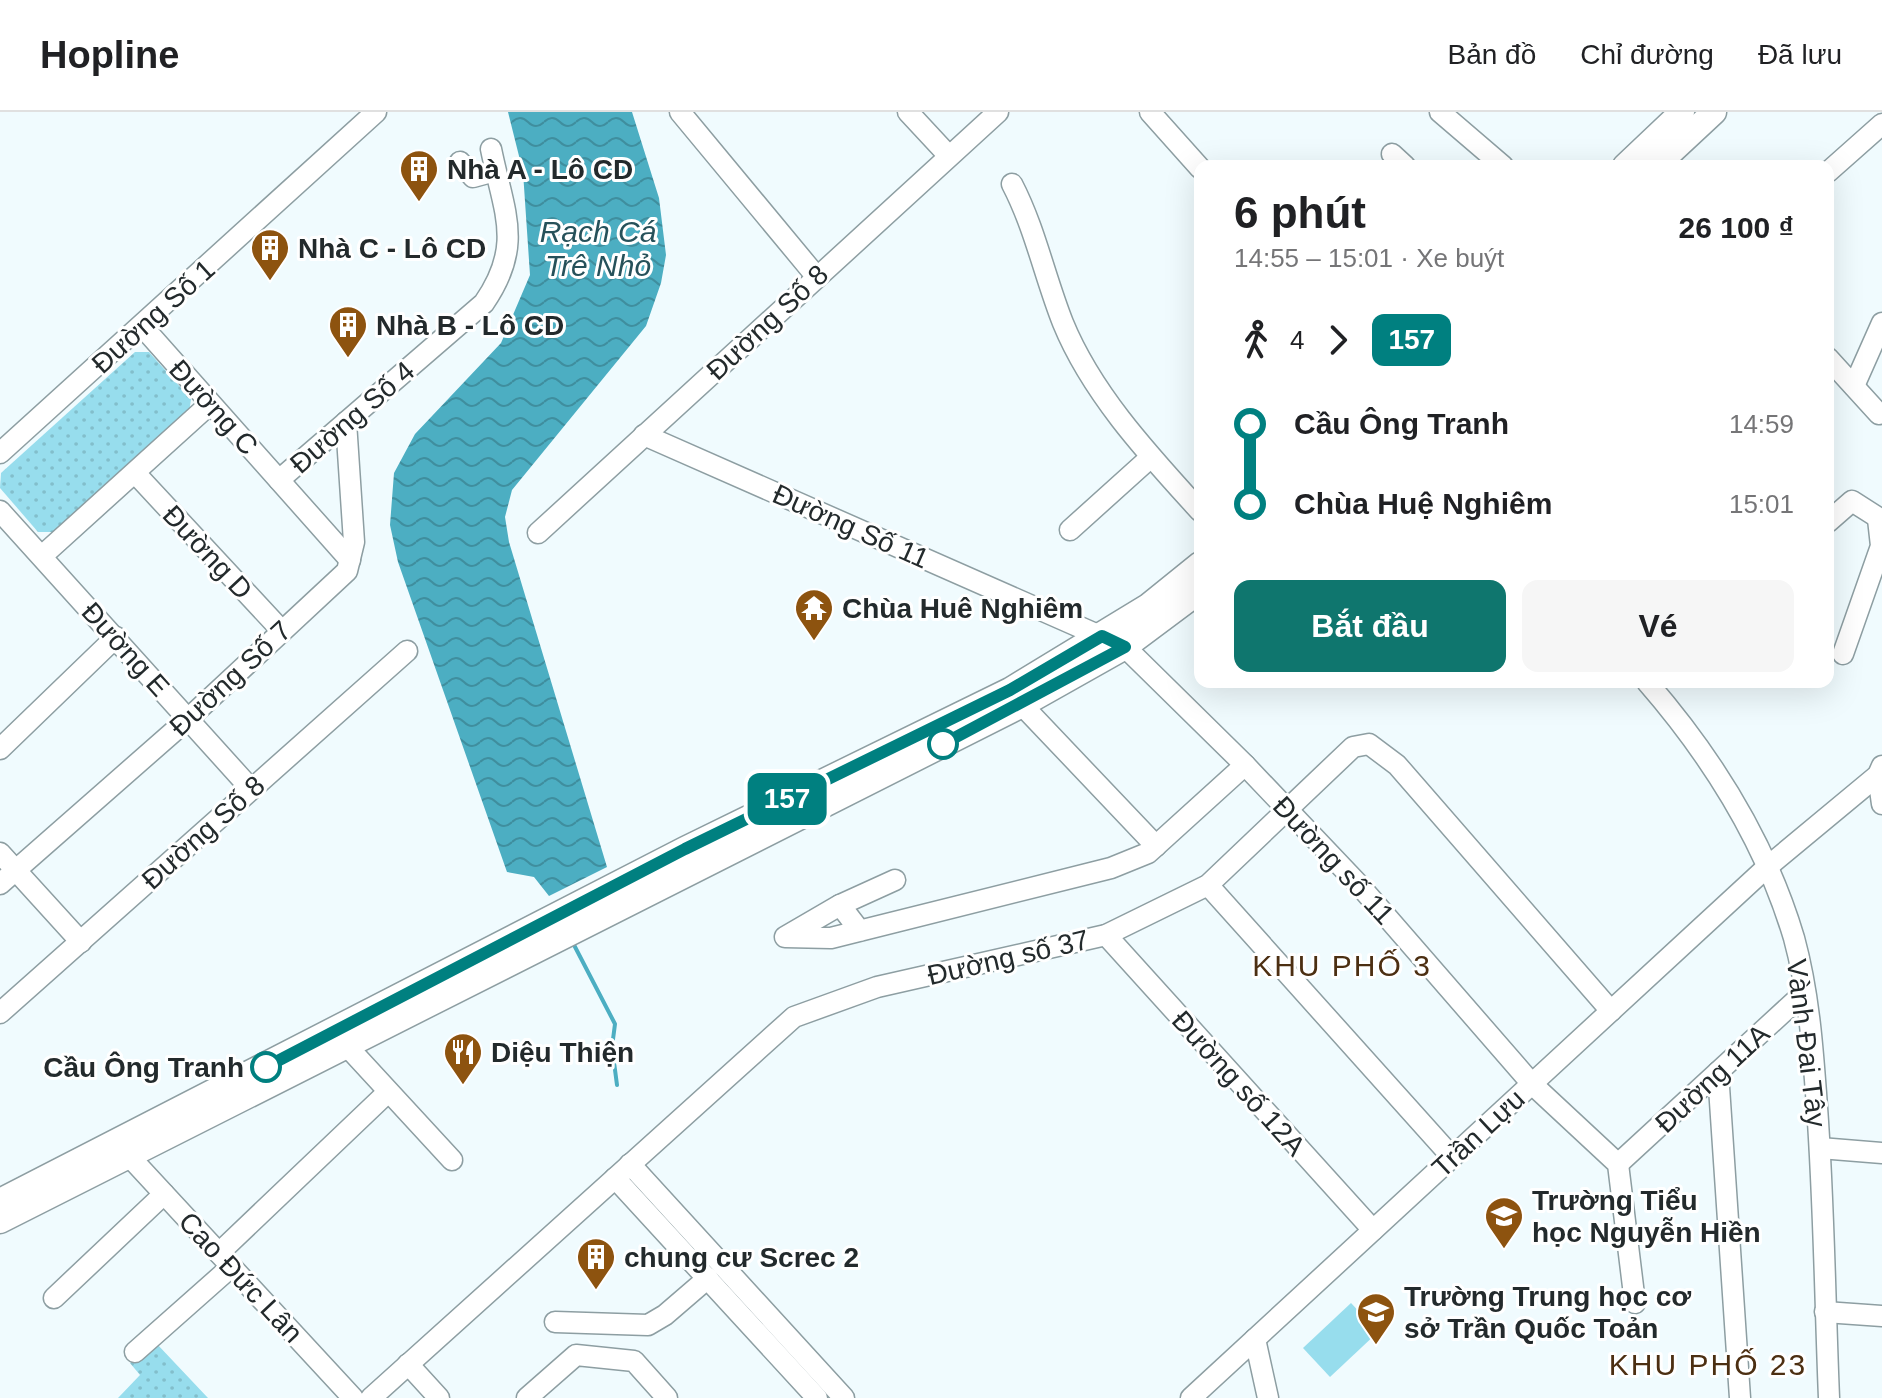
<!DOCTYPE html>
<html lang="vi">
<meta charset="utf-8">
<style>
body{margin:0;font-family:Helvetica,sans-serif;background:#f6f6f6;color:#202124;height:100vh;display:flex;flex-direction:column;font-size:30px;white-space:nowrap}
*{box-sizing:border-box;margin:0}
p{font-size:26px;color:#757577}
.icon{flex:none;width:44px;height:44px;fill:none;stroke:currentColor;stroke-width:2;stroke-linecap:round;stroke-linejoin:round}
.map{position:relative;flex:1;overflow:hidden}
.panel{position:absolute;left:1194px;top:48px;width:640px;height:528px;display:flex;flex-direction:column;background:#fff;border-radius:16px;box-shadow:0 8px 32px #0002}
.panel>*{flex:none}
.badge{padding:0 16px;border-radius:12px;font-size:28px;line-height:52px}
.map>.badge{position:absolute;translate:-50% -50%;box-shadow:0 0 0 4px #fff}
.legs{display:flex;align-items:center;gap:12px;height:88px;padding:0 40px;font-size:26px}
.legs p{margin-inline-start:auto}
.summary{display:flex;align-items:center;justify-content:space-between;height:136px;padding:0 40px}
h1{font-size:44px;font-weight:700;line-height:60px}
.cta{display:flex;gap:16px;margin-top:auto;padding:16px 40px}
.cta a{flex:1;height:92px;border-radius:16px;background:#0f766e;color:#fff;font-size:32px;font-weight:700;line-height:92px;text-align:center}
.cta a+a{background:#f6f6f6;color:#202124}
ul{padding:0 40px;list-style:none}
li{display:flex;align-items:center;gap:28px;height:80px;font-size:30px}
li i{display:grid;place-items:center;width:12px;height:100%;margin:0 10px;background:currentColor}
li i::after{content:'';width:20px;height:20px;margin:-10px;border:6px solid;border-radius:50%;background:#fff}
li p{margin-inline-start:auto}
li:first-child i{background:linear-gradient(#0000 50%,currentColor 0)}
li:last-child i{background:linear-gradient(currentColor 50%,#0000 0)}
header{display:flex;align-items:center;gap:48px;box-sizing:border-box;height:112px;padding:0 40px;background:#fff;border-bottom:2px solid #e0e0e0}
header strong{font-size:38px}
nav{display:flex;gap:44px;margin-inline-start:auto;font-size:28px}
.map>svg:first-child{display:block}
.grass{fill:url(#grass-dots)}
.garden{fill:#97dded}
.water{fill:url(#water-waves)}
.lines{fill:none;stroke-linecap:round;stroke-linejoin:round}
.stream{stroke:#4caec2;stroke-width:4}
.minor-casing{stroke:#8d9ea2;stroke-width:23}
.major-casing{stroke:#8d9ea2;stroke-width:27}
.minor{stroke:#fff;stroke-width:20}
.major{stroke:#fff;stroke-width:24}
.line-1-casing{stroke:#fff;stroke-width:18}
.line-1{stroke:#008080;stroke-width:12}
.stop-1-dot{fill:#fff;stroke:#008080;stroke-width:4}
.labels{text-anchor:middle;stroke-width:6;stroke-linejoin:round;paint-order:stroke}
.poi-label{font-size:28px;font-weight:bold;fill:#232a2c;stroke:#fff;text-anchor:start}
.street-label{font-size:28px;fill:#232a2c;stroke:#fff}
.stop-label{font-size:28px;font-weight:bold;fill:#232a2c;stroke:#fff;text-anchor:end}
.water-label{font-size:30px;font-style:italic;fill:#26515a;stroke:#fff}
.neighbourhood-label{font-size:30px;letter-spacing:2px;fill:#4c2f12;stroke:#fff}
</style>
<header>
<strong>Hopline</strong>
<nav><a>Bản đồ</a><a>Chỉ đường</a><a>Đã lưu</a></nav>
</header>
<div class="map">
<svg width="1882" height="1286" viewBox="0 0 1882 1286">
<defs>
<pattern id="grass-dots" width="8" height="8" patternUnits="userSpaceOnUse" patternTransform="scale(2)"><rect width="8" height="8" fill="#97dded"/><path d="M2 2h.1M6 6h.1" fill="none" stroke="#82becb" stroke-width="1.8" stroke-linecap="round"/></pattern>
<pattern id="water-waves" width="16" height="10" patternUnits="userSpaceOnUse" patternTransform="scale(2)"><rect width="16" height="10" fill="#4caec2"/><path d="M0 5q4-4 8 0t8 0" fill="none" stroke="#3f8e9e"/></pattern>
</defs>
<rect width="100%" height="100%" fill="#f0fbfe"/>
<g class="grass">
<path d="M 135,240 L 149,240 L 191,287 L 189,301 L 55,420 L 38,420 L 0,376 L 1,361 Z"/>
<path d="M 157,1232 L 208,1286 L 118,1286 L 140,1263 L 130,1251 Z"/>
</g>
<path class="garden" d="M 1351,1191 L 1378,1220 L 1330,1265 L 1303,1236 Z"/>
<path class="water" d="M 508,0 L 632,0 L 659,86 L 666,143 L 661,171 L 646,214 L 512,378 L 505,405 L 509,430 L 607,755 L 549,784 L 534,765 L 507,760 L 398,450 L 390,413 L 394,361 L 415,322 L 501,231 L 530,163 L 523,60 Z"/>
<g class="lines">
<path class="stream" d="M 573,831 L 615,912 L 612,935 L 617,973"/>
<g class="minor-casing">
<g id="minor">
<path d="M 680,0 L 816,164"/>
<path d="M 908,0 L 948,43"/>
<path d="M 1150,0 L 1200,56"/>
<path d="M 1440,0 L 1503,54"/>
<path d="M 1392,42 L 1405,54"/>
<path d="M 460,50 L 473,65 L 495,59"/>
<path d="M 1828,60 L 1882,12"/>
<path d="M 1012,72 C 1035,116 1045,166 1063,211 C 1092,282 1149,343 1200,399"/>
<path d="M 142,214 L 350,448"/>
<path d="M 1828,246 L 1879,302"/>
<path d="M 1854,274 L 1882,211"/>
<path d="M 644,323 L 1125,535 L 1245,653 L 1360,774 L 1532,972 L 1618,1052 L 1635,1191"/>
<path d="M 0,341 L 376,0"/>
<path d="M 136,362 L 281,518"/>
<path d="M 279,368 L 484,191 C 524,133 504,101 491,37"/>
<path d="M 0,399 L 251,677"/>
<path d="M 1828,410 L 1852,389 L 1882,408"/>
<path d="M 1070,418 L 1151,345"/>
<path d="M 538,421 L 998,0"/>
<path d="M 42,444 L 210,292"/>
<path d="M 1843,542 L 1881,434 L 1878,407"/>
<path d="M 1647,570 C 1713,646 1765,729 1794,826 C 1809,881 1813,938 1817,995 C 1824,1091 1825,1189 1829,1286"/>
<path d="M 1022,593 L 1156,734"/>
<path d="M 0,637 L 116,525"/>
<path d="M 1878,663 L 1882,692"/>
<path d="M 0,741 L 81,830"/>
<path d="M 0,772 L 188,607 L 347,459 L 354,430 L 346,310"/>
<path d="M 1208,773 L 1452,1045"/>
<path d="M 840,793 L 895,768"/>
<path d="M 860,819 L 840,793 L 785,825 L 831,826 L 1111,756 L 1148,741 L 1245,653"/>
<path d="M 1106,823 L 1373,1118"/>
<path d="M 0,901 L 407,539"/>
<path d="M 346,933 L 452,1048"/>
<path d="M 1718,960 L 1740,1286"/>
<path d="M 1820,1036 L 1882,1041"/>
<path d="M 129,1044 L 353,1286"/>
<path d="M 630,1052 L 844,1286"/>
<path d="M 1618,1052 L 1805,880"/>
<path d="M 615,1066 L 817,1286"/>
<path d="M 219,1141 L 388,980"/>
<path d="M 54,1186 L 164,1082"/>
<path d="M 1825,1200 L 1882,1204"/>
<path d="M 555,1210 L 648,1213 L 665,1203 L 708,1166"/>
<path d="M 1255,1227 L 1268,1286"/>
<path d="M 135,1240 L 231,1155"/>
<path d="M 408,1252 L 439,1286"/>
<path d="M 371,1286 L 794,905 L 877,875 L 1106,823 L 1208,773 L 1353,635 L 1369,632 L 1397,653 L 1611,899"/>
<path d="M 527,1286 L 576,1243 L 634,1249 L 667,1286"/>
<path d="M 1191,1286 L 1766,756 L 1878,663 L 1882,654"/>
</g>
</g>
<g class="major-casing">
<g id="major">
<path d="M 1625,54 L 1682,0"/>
<path d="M 1656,54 L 1714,0"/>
<path d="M 0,1089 L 685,737 L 1010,578 L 1148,494 L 1200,452"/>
<path d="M 0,1109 L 1022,593 L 1125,535 L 1200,479"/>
</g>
</g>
<use href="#minor" class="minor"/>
<use href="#major" class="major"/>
</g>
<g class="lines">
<g class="line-1-casing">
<path id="line-1" d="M 266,955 L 685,737 L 1010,578 L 1102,524 L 1125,535 L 943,632"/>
</g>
<use href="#line-1" class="line-1"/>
</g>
<defs>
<g id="building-pin" transform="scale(2)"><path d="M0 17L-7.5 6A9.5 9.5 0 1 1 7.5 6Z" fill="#8d530f" stroke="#fff"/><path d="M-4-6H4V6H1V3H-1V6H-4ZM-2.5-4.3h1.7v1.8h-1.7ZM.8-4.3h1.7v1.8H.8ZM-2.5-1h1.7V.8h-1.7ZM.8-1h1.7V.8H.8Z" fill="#fff"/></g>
<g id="temple-pin" transform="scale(2)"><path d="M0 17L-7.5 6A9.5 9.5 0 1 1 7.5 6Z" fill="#8d530f" stroke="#fff"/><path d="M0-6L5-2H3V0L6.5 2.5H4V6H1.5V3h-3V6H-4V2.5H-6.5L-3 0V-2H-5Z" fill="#fff"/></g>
<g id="restaurant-pin" transform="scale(2)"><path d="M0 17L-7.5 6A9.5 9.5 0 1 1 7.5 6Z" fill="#8d530f" stroke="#fff"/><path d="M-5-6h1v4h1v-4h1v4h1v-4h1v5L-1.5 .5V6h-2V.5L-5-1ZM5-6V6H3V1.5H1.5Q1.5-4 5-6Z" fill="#fff"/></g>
<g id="school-pin" transform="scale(2)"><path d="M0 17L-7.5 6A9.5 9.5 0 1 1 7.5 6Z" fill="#8d530f" stroke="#fff"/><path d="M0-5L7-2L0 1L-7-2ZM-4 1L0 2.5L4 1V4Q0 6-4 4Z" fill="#fff"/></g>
</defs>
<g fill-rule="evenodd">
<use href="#building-pin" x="419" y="57"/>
<use href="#building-pin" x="270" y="136"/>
<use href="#building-pin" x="348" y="213"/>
<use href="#temple-pin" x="814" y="496"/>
<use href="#restaurant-pin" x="463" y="940"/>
<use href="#school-pin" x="1504" y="1104"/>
<use href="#building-pin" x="596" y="1145"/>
<use href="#school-pin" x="1376" y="1200"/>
</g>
<g class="stop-1-dot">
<circle cx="943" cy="632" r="14"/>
<circle cx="266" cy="955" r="14"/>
</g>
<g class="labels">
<g class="poi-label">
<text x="447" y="67">Nhà A - Lô CD</text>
<text x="298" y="146">Nhà C - Lô CD</text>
<text x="376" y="223">Nhà B - Lô CD</text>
<text x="842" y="506">Chùa Huê Nghiêm</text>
<text x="491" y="950">Diệu Thiện</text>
<text x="1532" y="1098">Trường Tiểu<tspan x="1532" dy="32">học Nguyễn Hiền</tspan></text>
<text x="624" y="1155">chung cư Screc 2</text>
<text x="1404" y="1194">Trường Trung học cơ<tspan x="1404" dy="32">sở Trần Quốc Toản</tspan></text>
</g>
<g class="street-label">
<text transform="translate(153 204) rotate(-42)" y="10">Đường Số 1</text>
<text transform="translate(767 210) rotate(-43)" y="10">Đường Số 8</text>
<text transform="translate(214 295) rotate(48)" y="10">Đường C</text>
<text transform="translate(352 305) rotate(-41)" y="10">Đường Số 4</text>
<text transform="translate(851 414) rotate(24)" y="10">Đường Số 11</text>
<text transform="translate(208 440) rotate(47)" y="10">Đường D</text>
<text transform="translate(126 537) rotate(48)" y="10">Đường E</text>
<text transform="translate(230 566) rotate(-43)" y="10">Đường Số 7</text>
<text transform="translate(203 720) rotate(-42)" y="10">Đường Số 8</text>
<text transform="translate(1334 748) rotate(47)" y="10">Đường số 11</text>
<text transform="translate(1008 845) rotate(-13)" y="10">Đường số 37</text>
<text transform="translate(1807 931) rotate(83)" y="10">Vành Đai Tây</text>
<text transform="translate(1712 966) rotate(-43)" y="10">Đường 11A</text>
<text transform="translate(1239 971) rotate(48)" y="10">Đường số 12A</text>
<text transform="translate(1478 1021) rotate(-43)" y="10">Trần Lựu</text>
<text transform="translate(241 1165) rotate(47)" y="10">Cao Đức Lân</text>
</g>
<g class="stop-label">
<text x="244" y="965">Cầu Ông Tranh</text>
</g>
<g class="water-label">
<text x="598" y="130">Rạch Cá<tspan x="598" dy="34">Trê Nhỏ</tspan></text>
</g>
<g class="neighbourhood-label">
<text x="1342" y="864">KHU PHỐ 3</text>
<text x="1708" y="1263">KHU PHỐ 23</text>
</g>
</g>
</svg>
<b class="badge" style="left:787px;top:687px;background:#008080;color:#fff">157</b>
<section class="panel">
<div class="summary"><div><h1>6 phút</h1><p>14:55 – 15:01 · Xe buýt</p></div><b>26 100 ₫</b></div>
<div class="legs"><svg class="icon" aria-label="walk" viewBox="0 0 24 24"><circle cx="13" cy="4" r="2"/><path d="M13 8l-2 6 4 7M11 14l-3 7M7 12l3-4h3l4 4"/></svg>4<svg class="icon" aria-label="forward" viewBox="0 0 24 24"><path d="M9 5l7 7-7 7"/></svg><b class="badge" style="background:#008080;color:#fff">157</b></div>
<ul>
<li><i style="color:#008080"></i><b>Cầu Ông Tranh</b><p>14:59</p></li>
<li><i style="color:#008080"></i><b>Chùa Huệ Nghiêm</b><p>15:01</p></li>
</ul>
<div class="cta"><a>Bắt đầu</a><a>Vé</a></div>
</section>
</div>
